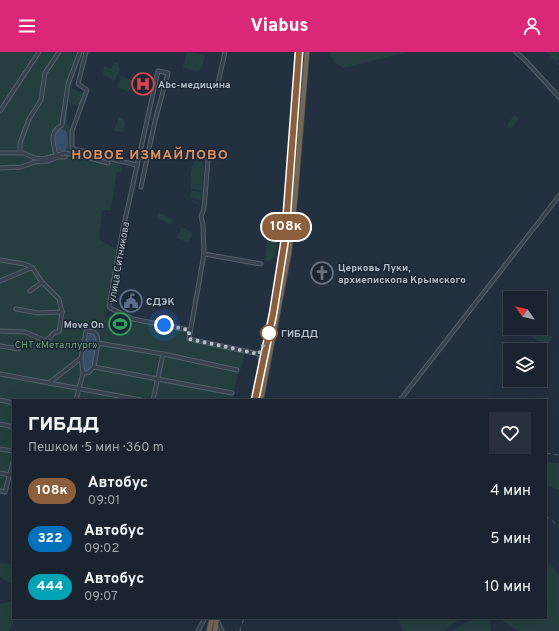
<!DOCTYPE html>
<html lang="ru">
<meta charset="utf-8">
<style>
body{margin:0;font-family:Overpass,sans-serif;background:#27303c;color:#f1f3f6;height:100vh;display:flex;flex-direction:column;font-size:15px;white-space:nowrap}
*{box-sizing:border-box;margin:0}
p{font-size:13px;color:#9fa4ab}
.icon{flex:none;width:22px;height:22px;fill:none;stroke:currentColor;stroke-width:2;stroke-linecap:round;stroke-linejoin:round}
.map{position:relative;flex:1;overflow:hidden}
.details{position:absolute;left:12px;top:347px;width:535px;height:220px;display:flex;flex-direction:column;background:#1a2430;border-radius:0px;box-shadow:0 4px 16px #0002,0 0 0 1px #38414c}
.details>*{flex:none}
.badge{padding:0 8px;border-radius:13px;font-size:14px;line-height:26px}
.needle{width:26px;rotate:304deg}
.controls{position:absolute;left:503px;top:239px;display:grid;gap:8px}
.controls a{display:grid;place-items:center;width:44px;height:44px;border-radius:0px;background:#1a2430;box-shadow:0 4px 16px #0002,0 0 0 1px #38414c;font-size:20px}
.you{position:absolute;width:20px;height:20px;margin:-10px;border:3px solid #fff;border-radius:50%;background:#1a73e8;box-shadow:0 0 0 6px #1a73e833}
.map>.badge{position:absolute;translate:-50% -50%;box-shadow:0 0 0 2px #fff}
.round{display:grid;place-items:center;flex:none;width:42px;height:42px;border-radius:0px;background:#27303c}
.summary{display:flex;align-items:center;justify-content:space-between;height:68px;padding:0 16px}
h1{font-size:19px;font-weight:800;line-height:30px}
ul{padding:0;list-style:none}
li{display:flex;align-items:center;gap:12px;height:48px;padding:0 16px}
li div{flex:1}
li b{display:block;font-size:15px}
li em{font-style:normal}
li .badge{min-width:44px;font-weight:700;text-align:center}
header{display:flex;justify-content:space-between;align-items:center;height:52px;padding:0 16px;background:#db2777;color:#fff;font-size:18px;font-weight:800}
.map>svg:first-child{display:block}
.green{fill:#253f41;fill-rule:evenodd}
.water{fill:#374f6a}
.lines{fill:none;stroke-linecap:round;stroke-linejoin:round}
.minor-casing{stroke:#55606d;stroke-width:5}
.highway-casing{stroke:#424d5a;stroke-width:6}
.minor{stroke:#37424f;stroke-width:3}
.highway{stroke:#766753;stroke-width:4.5}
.rail{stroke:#596677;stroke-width:1;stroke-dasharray:4 4;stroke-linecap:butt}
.line-casing{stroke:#fff;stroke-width:9}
.line{stroke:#8b5e3c;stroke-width:6}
.walk{stroke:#b3bdca;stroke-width:4;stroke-dasharray:0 7.2}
.stop-dot{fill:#fff;stroke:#8b5e3c;stroke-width:2}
.labels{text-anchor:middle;stroke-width:3;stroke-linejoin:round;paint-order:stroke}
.poi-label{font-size:10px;font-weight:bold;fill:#b3bdca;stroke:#1c2734;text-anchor:start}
.street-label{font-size:10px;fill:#b3bdca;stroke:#1c2734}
.stop-label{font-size:10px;font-weight:bold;fill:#b3bdca;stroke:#1c2734;text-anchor:start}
.park-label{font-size:10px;fill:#689d72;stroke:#1c2734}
.district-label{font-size:14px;font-weight:bold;letter-spacing:1px;fill:#dc8e5d;stroke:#1c2734}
</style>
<header><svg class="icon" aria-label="menu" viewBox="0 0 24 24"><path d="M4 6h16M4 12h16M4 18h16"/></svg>Viabus<svg class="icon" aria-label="person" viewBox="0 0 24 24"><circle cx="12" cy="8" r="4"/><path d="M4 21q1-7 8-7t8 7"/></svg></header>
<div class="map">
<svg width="559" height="579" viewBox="0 0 559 579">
<rect width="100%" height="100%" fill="#233040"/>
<g class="green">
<path d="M 0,0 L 83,0 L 71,35 L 72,37 L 83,41 L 80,53 L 80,54 L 68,51 L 67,70 L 71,79 L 71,99 L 88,101 L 108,109 L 119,111 L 118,115 L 119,113 L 122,114 L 121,120 L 117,119 L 111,158 L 102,158 L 99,187 L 117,198 L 105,264 L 188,279 L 186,288 L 245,300 L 241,317 L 239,317 L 232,348 L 13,348 L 13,415 L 6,442 L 0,440 Z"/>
<path d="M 187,0 L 205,3 L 202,16 L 197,19 L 183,16 Z"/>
<path d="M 330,0 L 408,0 L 343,16 L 334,10 Z"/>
<path d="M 547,0 L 559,0 L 558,5 L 559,6 L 556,9 L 559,12 L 559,14 Z"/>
<path d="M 115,10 L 118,12 L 120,17 L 114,29 L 103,23 L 104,14 L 111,17 Z"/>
<path d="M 121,24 L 133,29 L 129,40 L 117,35 Z"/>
<path d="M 514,63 L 519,66 L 511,77 L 507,73 Z"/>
<path d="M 119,65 L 125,68 L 124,69 L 123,69 L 125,71 L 123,81 L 114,78 Z"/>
<path d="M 196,109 L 202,110 L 204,113 L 201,149 L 197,152 L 186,145 L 193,111 ZM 191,123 L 191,137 L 201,138 L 201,140 L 191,139 L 190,146 L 200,147 L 201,143 L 200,149 L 198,151 L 186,145 Z"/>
<path d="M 159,161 L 173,167 L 171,172 L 157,166 Z"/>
<path d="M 273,170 L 279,172 L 275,205 L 267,210 L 265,208 L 269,173 Z"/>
<path d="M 182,175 L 193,181 L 188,191 L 177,186 Z"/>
<path d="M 537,276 L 540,276 L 553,285 L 545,295 L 531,284 Z"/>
<path d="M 546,410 L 559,411 L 559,438 L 546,433 Z"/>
<path d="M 0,511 L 6,511 L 13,513 L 13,532 L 9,531 L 0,525 Z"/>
<path d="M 546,511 L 552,514 L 559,524 L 559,579 L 518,579 L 498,566 L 517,567 L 519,566 L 546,566 Z"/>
<path d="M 13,545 L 13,566 L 15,566 L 9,579 L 0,579 L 0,552 L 9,550 Z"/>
<path d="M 398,566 L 464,566 L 457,569 L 444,579 L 403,579 Z"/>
<path d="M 482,566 L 490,567 L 491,579 L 451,579 L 466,570 Z"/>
</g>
<g class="water">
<path d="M 59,76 L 66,79 C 68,85 70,96 64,99 L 58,99 C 53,90 52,82 59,76 Z"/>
<path d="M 89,282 L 92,282 L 95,284 C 97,293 94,313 88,320 L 83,318 C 83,308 83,290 89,282 Z"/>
</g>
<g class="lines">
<g class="minor-casing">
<g id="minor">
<path d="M 86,0 L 78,32 L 87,38 L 72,79 L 72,95 L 73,97 L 88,100 L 111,107 L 137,113"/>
<path d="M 516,0 L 524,7 L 559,45"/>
<path d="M 217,36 L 225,0"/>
<path d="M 0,59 L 39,0"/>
<path d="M 20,100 L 20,91 L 29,67 L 41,48 L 45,21 L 59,0"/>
<path d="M 0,101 L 23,101 L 35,106 L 43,107 L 65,101 L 86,105 L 108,111"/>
<path d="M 56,103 C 53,91 49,80 62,73 L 68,32 L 80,0"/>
<path d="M 208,107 L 204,157 L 201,164 L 203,173 L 204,202 L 189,287 L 259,302 L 262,312"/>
<path d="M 0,116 L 21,115 L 35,110 L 48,109 L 58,105 L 65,105"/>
<path d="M 141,135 L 155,69 L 168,21 L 158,19 L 123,177 L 109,254 L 110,256 L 133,267 L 189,278"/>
<path d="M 204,202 L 261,212"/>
<path d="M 0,208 L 24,212 L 32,215 L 42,230 L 59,247 L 62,260 L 59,280 L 55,280 L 46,289 L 25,280 L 0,279"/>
<path d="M 0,229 L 31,216"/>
<path d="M 30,239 L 42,230"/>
<path d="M 16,257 L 38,261 L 62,260"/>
<path d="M 98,291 L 163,302 L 237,318"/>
<path d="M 0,294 L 19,297"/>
<path d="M 94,315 L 232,341"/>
<path d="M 0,322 L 141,348"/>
<path d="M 49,331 L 81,306"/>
<path d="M 0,348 L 13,351"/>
<path d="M 76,348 L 83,321 L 81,306 L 86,279 L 94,280 L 97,284 L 98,291 L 94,315 L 88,321 L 83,321"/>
<path d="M 153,348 L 163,302"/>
<path d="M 400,348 L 559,144"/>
<path d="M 0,372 L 13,375"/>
<path d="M 0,397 L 13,399"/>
<path d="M 0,421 L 9,423"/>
<path d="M 0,439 L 5,440 L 13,410"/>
<path d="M 217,568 L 222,579"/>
<path d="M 198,579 L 205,566"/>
</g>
</g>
<g class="highway-casing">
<g id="highway">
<path d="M 255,348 L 273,262 L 285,187 L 300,0"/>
<path d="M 261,348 L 289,201 L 295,147 L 307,0"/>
<path d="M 209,579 L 212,566"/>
<path d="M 215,579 L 217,566"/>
</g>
</g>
<use href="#minor" class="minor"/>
<use href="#highway" class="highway"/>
<g class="rail">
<path d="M 546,401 L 558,403"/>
<path d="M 546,464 L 559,474"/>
<path d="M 240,579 L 244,566"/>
</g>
</g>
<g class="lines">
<g class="line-casing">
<path id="line" d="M 255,348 L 273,262 L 285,187 L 299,0"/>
</g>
<use href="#line" class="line"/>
<path class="walk" d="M 164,273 L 189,278 L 189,287 L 259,302 L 269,281"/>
</g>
<defs>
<g id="hospital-ring" transform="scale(1.15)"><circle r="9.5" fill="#1c2734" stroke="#e0444e" stroke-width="1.5"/><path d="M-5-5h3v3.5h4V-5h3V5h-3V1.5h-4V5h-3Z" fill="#e0444e"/></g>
<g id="church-ring" transform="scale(1.15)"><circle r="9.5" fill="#1c2734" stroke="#6b7280" stroke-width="1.5"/><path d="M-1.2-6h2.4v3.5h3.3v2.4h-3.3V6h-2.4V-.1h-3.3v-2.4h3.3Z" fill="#6b7280"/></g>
<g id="civic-ring" transform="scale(1.15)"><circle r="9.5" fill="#1c2734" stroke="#5c6f8a" stroke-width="1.5"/><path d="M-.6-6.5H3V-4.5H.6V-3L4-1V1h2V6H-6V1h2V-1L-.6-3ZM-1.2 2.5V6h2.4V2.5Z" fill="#5c6f8a"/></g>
<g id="stadium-ring" transform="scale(1.15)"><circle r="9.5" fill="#1c2734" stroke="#2e9e5b" stroke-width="1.5"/><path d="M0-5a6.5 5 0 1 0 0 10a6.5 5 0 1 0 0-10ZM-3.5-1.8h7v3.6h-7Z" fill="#2e9e5b"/></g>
</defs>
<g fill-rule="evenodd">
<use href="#hospital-ring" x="143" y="32"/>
<use href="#church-ring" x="322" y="221"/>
<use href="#civic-ring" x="131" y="249"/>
<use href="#stadium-ring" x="120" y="272"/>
</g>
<circle class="stop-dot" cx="269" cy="281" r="8"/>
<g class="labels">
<g class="poi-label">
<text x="158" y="36">Abc-медицина</text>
<text x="338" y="219">Церковь Луки,<tspan x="338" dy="12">архиепископа Крымского</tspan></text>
<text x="146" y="253">СДЭК</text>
<text x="104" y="276" text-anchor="end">Move On</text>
</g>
<g class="street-label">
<text transform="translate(118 210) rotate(-80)" y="4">улица Ситникова</text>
</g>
<g class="stop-label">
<text x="281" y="285">ГИБДД</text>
</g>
<g class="park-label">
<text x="56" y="296">СНТ «Металлург»</text>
</g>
<g class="district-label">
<text x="150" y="107">НОВОЕ ИЗМАЙЛОВО</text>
</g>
</g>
</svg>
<div class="controls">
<a><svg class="needle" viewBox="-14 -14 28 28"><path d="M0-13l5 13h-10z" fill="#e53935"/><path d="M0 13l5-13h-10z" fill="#9fa4ab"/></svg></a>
<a><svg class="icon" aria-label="layers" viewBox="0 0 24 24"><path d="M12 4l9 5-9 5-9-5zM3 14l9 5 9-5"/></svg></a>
</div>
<div class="you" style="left:164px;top:273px"></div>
<b class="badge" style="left:286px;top:175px;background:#8b5e3c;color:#fff">108к</b>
<section class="details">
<div class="summary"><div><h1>ГИБДД</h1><p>Пешком · 5 мин · 360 m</p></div><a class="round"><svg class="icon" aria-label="heart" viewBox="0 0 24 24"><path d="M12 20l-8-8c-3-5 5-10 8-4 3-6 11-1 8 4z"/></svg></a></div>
<ul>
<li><span class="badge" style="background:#8b5e3c;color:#fff">108к</span><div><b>Автобус</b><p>09:01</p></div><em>4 мин</em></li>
<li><span class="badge" style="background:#0072bc;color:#fff">322</span><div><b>Автобус</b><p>09:02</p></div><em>5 мин</em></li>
<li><span class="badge" style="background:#00a3b4;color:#fff">444</span><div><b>Автобус</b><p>09:07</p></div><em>10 мин</em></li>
</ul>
</section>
</div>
